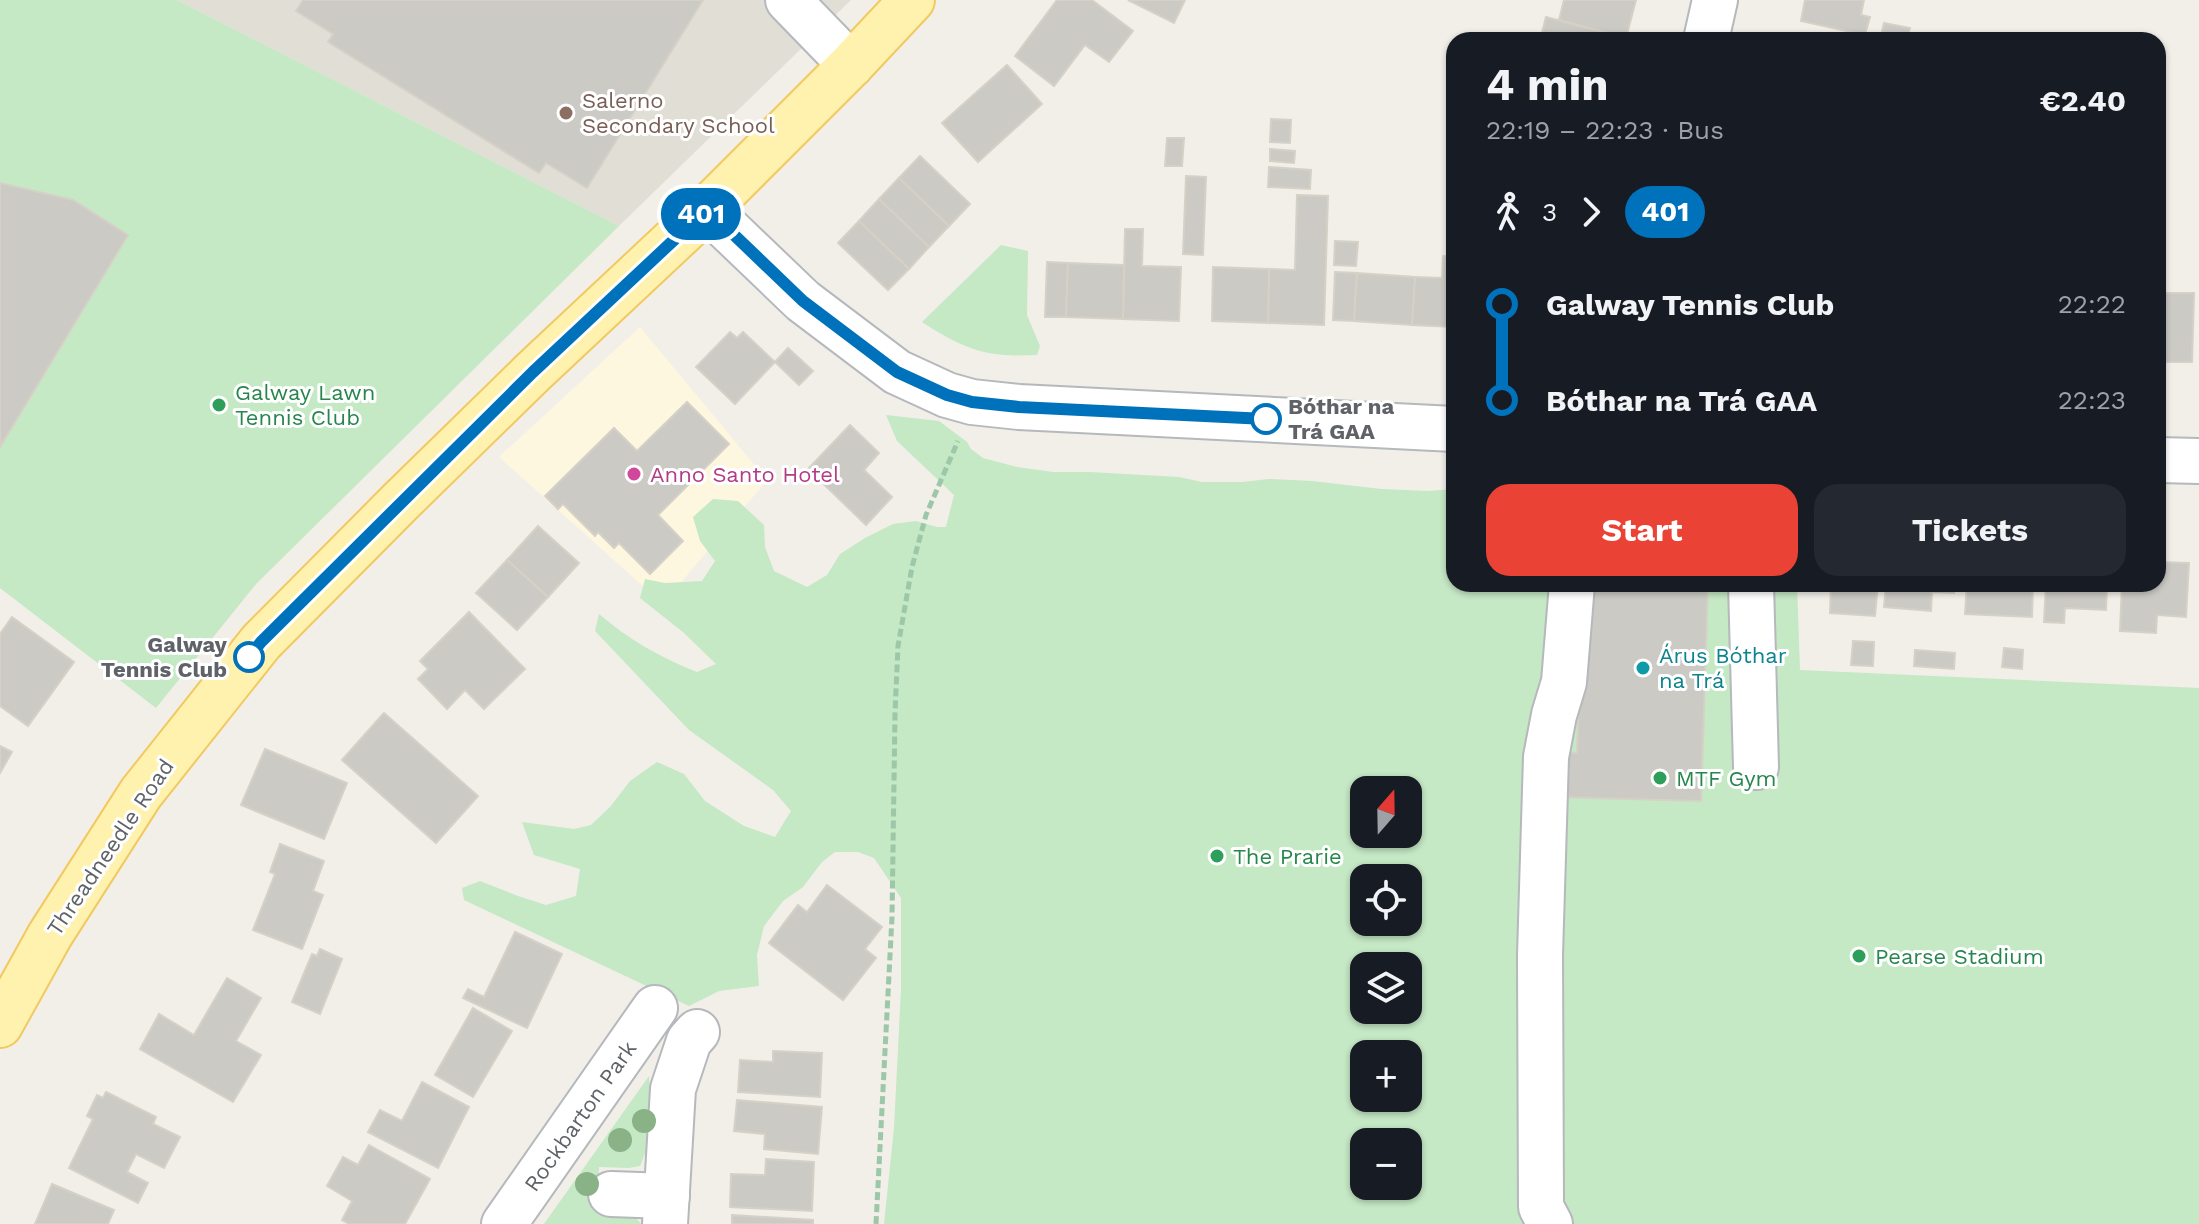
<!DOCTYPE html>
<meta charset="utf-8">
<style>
body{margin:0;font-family:"Work Sans",sans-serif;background:#242831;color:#f1f3f6;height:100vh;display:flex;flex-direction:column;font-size:30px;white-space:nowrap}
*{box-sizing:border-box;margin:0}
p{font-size:26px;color:#9ea1a6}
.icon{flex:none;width:44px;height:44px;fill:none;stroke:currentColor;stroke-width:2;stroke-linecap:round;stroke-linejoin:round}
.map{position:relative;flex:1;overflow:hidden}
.sheet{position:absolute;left:1446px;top:32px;width:720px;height:560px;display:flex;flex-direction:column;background:#171b24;border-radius:24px;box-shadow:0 2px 6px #0004}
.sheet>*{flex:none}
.badge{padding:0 16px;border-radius:26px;font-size:28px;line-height:52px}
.needle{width:52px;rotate:20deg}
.controls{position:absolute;left:1350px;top:776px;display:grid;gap:16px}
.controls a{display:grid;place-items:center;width:72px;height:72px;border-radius:16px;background:#171b24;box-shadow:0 2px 6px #0004;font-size:40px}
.map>.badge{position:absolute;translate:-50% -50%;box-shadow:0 0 0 4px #fff}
.legs{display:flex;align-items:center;gap:12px;height:88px;padding:0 40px;font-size:26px}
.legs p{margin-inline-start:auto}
.summary{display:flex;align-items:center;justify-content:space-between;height:136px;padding:0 40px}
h1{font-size:44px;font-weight:700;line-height:60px}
.cta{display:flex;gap:16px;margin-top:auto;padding:16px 40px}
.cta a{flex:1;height:92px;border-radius:24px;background:#ea4335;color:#fff;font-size:32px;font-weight:700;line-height:92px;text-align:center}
.cta a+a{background:#242831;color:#f1f3f6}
ul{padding:0 40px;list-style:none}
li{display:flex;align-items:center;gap:28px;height:96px;font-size:30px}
li i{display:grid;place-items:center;width:12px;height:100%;margin:0 10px;background:currentColor}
li i::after{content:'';width:20px;height:20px;margin:-10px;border:6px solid;border-radius:50%;background:#171b24}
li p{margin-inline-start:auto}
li:first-child i{background:linear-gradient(#0000 50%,currentColor 0)}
li:last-child i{background:linear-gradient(currentColor 50%,#0000 0)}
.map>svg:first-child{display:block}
.commercial{fill:#fef7e0}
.education{fill:#e1ded6}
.green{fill:#c5e8c5;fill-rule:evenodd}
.building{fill:#cccac5;stroke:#d6d1c6;stroke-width:2}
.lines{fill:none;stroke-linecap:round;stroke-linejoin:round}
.minor-casing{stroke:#b5b8bc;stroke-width:48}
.major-casing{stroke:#f2c960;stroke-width:48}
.path{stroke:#9cc7a9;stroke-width:5;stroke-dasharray:8 4;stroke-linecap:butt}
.minor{stroke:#fff;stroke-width:44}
.major{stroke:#fff2af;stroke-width:44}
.tree{fill:#89b387}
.line-1-casing{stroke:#fff;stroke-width:18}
.line-1{stroke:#0072bc;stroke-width:12}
.education-dot{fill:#8d6e63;stroke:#fff;stroke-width:3}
.leisure-dot{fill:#2e9e5b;stroke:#fff;stroke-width:3}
.stop-1-dot{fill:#fff;stroke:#0072bc;stroke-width:4}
.hotel-dot{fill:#d1479c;stroke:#fff;stroke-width:3}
.culture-dot{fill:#0f9aa8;stroke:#fff;stroke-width:3}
.labels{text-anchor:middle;stroke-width:6;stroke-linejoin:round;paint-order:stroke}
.education-label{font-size:22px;fill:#785e54;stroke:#fff;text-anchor:start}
.leisure-label{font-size:22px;fill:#27864d;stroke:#fff;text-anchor:start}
.stop-label{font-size:22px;font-weight:bold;fill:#5f6368;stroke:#fff;text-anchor:start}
.hotel-label{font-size:22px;fill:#b23c85;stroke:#fff;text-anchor:start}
.culture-label{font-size:22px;fill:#0d838f;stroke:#fff;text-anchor:start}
.street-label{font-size:22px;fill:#5f6368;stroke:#fff}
</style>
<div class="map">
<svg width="2199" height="1224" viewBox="0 0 2199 1224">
<rect width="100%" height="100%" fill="#f1efe8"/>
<path class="commercial" d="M 640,327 L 767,480 L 663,604 L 499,457 Z"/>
<path class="education" d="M 177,0 L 851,0 L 619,226 Z"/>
<g class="green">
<path d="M 0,0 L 177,0 L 619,226 L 256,584 L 156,708 L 0,588 Z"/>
<path d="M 1001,245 L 1028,251 L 1027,315 L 1040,346 L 1037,355 C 1026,355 1015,356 1005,355 C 973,353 948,339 922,322 Z"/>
<path d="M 886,415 L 939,421 L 967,442 L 971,449 L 983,458 L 1017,467 L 1053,472 L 1090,472 L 1179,477 L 1202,482 L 1242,482 L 1269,479 L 1312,481 L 1381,489 L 1428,491 L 1454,489 L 1454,584 L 1797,584 L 1800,670 L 2199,688 L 2199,1224 L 884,1224 L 894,1128 L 901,989 L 901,898 L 874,858 L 858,852 L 835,852 L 822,862 L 803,887 L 783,901 L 764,926 L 757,955 L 759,986 L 719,991 L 689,1006 L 464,900 L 462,888 L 480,881 L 518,896 L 546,905 L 576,896 L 580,869 L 534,855 L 522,822 L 574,829 L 591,825 L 610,807 L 630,781 L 657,762 L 684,774 L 705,801 L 744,826 L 775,837 L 791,811 L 773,790 L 689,730 L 595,631 L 599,614 C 628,639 661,658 697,672 L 716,664 L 684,633 L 640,598 L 645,579 L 665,583 L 702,581 L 715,561 L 700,541 L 693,517 L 713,499 L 738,501 L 764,525 L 765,547 L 774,571 L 807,587 L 827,575 L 840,554 L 865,538 L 893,524 L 916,521 L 937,527 L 946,527 L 954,495 L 897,441 ZM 1364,790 L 1408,790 L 1408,834 L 1364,834 ZM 1364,878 L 1408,878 L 1408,922 L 1364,922 ZM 1364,966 L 1408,966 L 1408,1010 L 1364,1010 ZM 1364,1054 L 1408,1054 L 1408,1098 L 1364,1098 ZM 1364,1142 L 1408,1142 L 1408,1186 L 1364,1186 Z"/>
<path d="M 649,1076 L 653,1134 L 640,1166 L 629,1168 L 599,1167 L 597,1213 C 611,1215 633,1209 641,1224 L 544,1224 Z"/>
</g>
<g class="building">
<path d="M 303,0 L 703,0 L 587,188 L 546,163 L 539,173 L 328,42 L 333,34 L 296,11 Z"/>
<path d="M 1057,0 L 1092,0 L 1133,31 L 1109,62 L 1085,45 L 1054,86 L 1015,56 Z"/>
<path d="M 1128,0 L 1185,0 L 1174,23 Z"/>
<path d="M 1564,0 L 1636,0 L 1626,38 L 1559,20 Z"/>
<path d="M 1805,0 L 1864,0 L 1861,15 L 1870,17 L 1865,35 L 1801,21 Z"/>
<path d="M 1546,17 L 1626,38 L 1625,40 L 1540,40 Z"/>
<path d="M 1884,23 L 1910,28 L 1907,40 L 1880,40 Z"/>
<path d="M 1007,65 L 1042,104 L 978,162 L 942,123 Z"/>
<path d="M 1271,119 L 1291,120 L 1290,143 L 1270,142 Z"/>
<path d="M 1167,138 L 1184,138 L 1182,166 L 1165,166 Z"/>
<path d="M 1270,149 L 1295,151 L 1294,163 L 1270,161 Z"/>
<path d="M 920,156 L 970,204 L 949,226 L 899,178 Z"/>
<path d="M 1269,167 L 1311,170 L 1310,189 L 1268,187 Z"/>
<path d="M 1186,176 L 1206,177 L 1203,255 L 1183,254 Z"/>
<path d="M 899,178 L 949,226 L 929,247 L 879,199 Z"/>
<path d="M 0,183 L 73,200 L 128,235 L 0,447 Z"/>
<path d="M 1297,195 L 1328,196 L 1324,325 L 1268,323 L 1269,269 L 1295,270 Z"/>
<path d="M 879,199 L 929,247 L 909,269 L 859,221 Z"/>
<path d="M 859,221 L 909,269 L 888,290 L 838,243 Z"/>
<path d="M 1125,229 L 1143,229 L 1142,266 L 1181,267 L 1179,321 L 1123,319 Z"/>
<path d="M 1335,241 L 1358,242 L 1356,266 L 1334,265 Z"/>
<path d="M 1443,256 L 1454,257 L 1454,327 L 1412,325 L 1415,277 L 1442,278 Z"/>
<path d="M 1047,262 L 1068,263 L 1066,317 L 1045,317 Z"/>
<path d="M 1068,263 L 1124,265 L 1123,319 L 1066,317 Z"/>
<path d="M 1213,267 L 1269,269 L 1268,323 L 1212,321 Z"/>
<path d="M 1335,272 L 1357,273 L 1354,321 L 1333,320 Z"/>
<path d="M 1357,273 L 1415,277 L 1412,325 L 1354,321 Z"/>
<path d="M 2163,293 L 2194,293 L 2192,362 L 2158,362 L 2158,306 L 2163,306 Z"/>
<path d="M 730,332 L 737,338 L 743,332 L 775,362 L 735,404 L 696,367 Z"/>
<path d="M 788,348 L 813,371 L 799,385 L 775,362 Z"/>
<path d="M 687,402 L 729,444 L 658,515 L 683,541 L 650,574 L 619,543 L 614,548 L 598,532 L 595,536 L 563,504 L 558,509 L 545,496 L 614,428 L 637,451 Z"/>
<path d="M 850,425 L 879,453 L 864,470 L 892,497 L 866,525 L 808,469 Z"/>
<path d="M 538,526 L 579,563 L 548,597 L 507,560 Z"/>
<path d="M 507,560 L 548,597 L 517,630 L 476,593 Z"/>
<path d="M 2158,562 L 2189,563 L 2186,617 L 2157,615 L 2156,633 L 2120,631 L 2122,584 L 2158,584 Z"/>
<path d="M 1583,584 L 1708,584 L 1701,801 L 1556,797 L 1557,752 L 1577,753 Z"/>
<path d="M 1831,584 L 1878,584 L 1875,616 L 1830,613 Z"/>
<path d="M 1886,584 L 1954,584 L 1954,593 L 1932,592 L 1931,611 L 1884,607 Z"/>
<path d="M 1967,584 L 2033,584 L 2032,617 L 1965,614 Z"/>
<path d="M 2046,584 L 2107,584 L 2106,610 L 2065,608 L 2064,623 L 2044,622 Z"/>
<path d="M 469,612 L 525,669 L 484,709 L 465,690 L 447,709 L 418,679 L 428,669 L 420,661 Z"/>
<path d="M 12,617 L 74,662 L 28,726 L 0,706 L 0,634 Z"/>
<path d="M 1853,641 L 1874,642 L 1873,666 L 1851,665 Z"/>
<path d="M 2004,648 L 2023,650 L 2022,669 L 2002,667 Z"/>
<path d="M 1915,650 L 1955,653 L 1954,669 L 1914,666 Z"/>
<path d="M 384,713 L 478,796 L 436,843 L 342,760 Z"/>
<path d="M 0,746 L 12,752 L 0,773 Z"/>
<path d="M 265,749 L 347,783 L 324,839 L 241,805 Z"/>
<path d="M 280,844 L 324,861 L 313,891 L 323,895 L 302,949 L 253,930 L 275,874 L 270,872 Z"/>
<path d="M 827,885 L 882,927 L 865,949 L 876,958 L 843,1000 L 769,943 L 798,905 L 807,912 Z"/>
<path d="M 515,932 L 562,954 L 527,1028 L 463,998 L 468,989 L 484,997 Z"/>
<path d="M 320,949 L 342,959 L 320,1014 L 292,1002 L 312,954 L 317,956 Z"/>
<path d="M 227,978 L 261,998 L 236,1041 L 261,1055 L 233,1102 L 140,1049 L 159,1014 L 194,1035 Z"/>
<path d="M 473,1008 L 512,1031 L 473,1097 L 435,1075 Z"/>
<path d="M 773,1051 L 822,1053 L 820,1097 L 738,1092 L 740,1060 L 773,1062 Z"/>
<path d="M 422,1082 L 469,1107 L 438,1168 L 368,1132 L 380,1110 L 402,1121 Z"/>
<path d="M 106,1092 L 156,1117 L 153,1124 L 180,1137 L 164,1168 L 136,1154 L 127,1172 L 148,1183 L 138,1203 L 69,1168 L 93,1119 L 87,1116 L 97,1095 L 103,1098 Z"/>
<path d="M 737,1100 L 822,1107 L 818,1154 L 764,1149 L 765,1134 L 734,1131 Z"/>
<path d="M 369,1145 L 430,1179 L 405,1224 L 349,1224 L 342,1220 L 352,1201 L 327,1186 L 343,1157 L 358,1165 Z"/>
<path d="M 766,1159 L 814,1162 L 812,1211 L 730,1207 L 731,1174 L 765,1175 Z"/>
<path d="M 52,1184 L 114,1210 L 108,1224 L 35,1224 Z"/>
<path d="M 732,1215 L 813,1220 L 813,1224 L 732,1224 Z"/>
</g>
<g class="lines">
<g class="minor-casing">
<g id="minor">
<path d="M 788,0 L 851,65"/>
<path d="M 1706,40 L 1715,0"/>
<path d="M 707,209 L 803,301 L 897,372 L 947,395 L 972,402 L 1019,407 L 1454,429"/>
<path d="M 2158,460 L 2199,461"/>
<path d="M 1751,584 L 1756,767"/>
<path d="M 611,1194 L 667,1196"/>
<path d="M 504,1224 L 655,1008"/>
<path d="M 665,1224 L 673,1089 L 689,1041 L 697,1032"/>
<path d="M 1550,1224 L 1541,1207 L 1540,955 L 1546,757 L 1554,715 L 1564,682 L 1572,584"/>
</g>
</g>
<g class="major-casing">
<path id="major" d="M 0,1025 L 50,935 L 141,793 L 261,642 L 400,502 L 533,372 L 707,209 L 851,65 L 912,0"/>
</g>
<path class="path" d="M 876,1224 L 892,917 L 895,713 L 898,646 L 912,567 L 926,515 L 958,441"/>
<use href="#minor" class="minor"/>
<use href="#major" class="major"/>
</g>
<g class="tree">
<circle cx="644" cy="1121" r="12"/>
<circle cx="620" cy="1140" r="12"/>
<circle cx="587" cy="1184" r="12"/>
</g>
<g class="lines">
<g class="line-1-casing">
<path id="line-1" d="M 249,657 L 261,642 L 533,372 L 707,209 L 803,301 L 897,372 L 947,395 L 972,402 L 1019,407 L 1266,419"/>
</g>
<use href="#line-1" class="line-1"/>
</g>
<circle class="education-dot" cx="566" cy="113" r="8"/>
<g class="leisure-dot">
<circle cx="219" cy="405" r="8"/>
<circle cx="1660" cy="778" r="8"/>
<circle cx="1217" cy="856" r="8"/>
<circle cx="1859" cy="956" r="8"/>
</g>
<g class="stop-1-dot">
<circle cx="1266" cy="419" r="14"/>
<circle cx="249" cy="657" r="14"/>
</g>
<circle class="hotel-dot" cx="634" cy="474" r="8"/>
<circle class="culture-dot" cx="1643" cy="668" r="8"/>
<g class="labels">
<g class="education-label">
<text x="582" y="108">Salerno<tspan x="582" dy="25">Secondary School</tspan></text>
</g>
<g class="leisure-label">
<text x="235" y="400">Galway Lawn<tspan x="235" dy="25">Tennis Club</tspan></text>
<text x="1676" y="786">MTF Gym</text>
<text x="1233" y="864">The Prarie</text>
<text x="1875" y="964">Pearse Stadium</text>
</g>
<g class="stop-label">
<text x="1288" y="414">Bóthar na<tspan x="1288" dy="25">Trá GAA</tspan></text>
<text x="227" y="652" text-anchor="end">Galway<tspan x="227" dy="25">Tennis Club</tspan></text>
</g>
<g class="hotel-label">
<text x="650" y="482">Anno Santo Hotel</text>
</g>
<g class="culture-label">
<text x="1659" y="663">Árus Bóthar<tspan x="1659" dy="25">na Trá</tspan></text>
</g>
<g class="street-label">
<text transform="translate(110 847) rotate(-56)" y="8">Threadneedle Road</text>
<text transform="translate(580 1116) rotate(-55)" y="8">Rockbarton Park</text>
</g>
</g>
</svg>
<div class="controls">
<a><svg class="needle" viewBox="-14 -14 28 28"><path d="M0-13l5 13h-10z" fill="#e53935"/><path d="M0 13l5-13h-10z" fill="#9ea1a6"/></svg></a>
<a><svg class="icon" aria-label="locate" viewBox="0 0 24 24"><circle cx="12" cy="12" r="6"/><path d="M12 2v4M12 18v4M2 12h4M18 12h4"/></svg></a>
<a><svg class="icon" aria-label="layers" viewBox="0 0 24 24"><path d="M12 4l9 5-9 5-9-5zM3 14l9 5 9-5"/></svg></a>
<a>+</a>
<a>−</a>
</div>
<b class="badge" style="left:701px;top:214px;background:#0072bc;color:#fff">401</b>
<section class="sheet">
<div class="summary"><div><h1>4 min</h1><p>22:19 – 22:23 · Bus</p></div><b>€2.40</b></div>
<div class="legs"><svg class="icon" aria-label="walk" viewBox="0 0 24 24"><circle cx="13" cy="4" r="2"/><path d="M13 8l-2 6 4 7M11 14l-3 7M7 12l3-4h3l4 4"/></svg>3<svg class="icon" aria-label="forward" viewBox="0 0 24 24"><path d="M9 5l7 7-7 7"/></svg><b class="badge" style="background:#0072bc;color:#fff">401</b></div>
<ul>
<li><i style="color:#0072bc"></i><b>Galway Tennis Club</b><p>22:22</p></li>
<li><i style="color:#0072bc"></i><b>Bóthar na Trá GAA</b><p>22:23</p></li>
</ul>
<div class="cta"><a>Start</a><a>Tickets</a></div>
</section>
</div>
